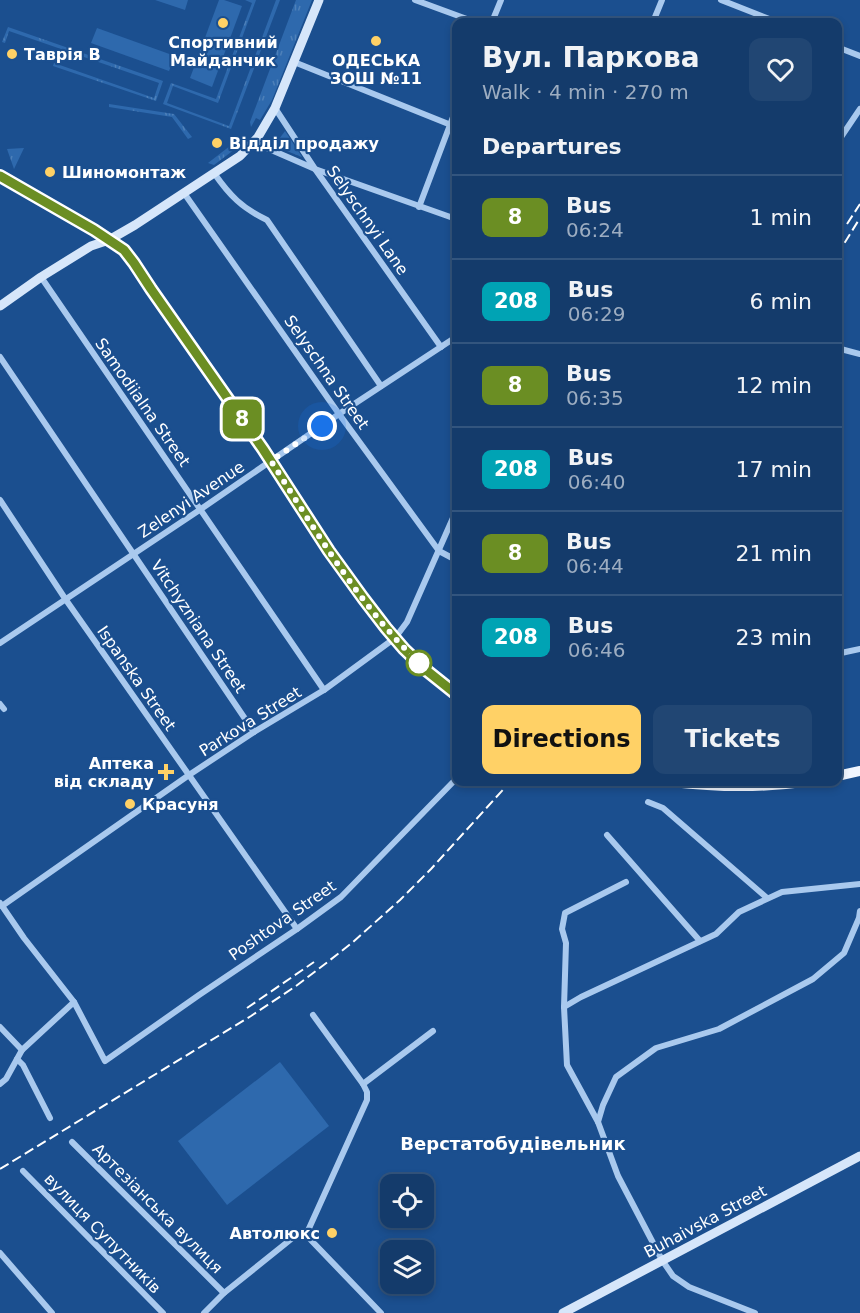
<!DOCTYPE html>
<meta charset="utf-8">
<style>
body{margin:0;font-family:"DejaVu Sans",sans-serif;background:#214673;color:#f1f3f6;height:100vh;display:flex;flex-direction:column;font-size:22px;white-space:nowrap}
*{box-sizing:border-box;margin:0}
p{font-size:20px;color:#9dadc1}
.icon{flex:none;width:33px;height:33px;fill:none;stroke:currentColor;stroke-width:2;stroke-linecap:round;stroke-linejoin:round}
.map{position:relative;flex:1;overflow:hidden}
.drawer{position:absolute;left:452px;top:18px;width:390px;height:768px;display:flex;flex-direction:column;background:#143b6b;border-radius:12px;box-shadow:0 3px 9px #0003,0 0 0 2px #33557e}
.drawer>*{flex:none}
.badge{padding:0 12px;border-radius:9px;font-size:21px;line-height:39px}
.controls{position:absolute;left:380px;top:1174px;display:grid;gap:12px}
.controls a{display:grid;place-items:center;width:54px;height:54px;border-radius:12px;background:#143b6b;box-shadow:0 3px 9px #0003,0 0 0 2px #33557e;font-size:30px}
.you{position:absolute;width:30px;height:30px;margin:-15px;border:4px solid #fff;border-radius:50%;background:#1a73e8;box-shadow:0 0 0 9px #1a73e833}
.map>.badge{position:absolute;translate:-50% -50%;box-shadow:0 0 0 3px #fff}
h2{padding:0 30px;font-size:22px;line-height:54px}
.round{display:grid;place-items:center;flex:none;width:63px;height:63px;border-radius:12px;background:#214673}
.overview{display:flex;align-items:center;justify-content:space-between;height:102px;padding:0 30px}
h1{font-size:28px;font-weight:800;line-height:45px}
.cta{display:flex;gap:12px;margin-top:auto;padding:12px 30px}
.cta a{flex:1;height:69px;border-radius:12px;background:#ffd166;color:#111;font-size:24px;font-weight:800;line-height:69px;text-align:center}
.cta a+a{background:#214673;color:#f1f3f6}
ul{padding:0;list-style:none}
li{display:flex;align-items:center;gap:18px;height:84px;padding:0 30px;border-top:2px solid #33557e}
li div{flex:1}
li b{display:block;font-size:22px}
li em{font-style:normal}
li .badge{min-width:66px;font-weight:700;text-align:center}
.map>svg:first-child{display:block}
.grass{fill:url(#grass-tufts)}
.park{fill:#2e69ad}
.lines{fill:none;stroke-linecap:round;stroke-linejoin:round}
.street{stroke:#a9c9ee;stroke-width:6}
.secondary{stroke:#d6e6fa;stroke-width:9}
.primary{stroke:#f0f6ff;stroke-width:10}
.rail{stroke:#fff;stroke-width:2;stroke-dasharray:10 4.5;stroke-linecap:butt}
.line-casing{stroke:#fff;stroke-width:14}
.line{stroke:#6b8e23;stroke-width:9}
.walk{stroke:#fff;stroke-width:6;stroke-dasharray:0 10.8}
.poi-dot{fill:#ffd166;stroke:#1b4f8f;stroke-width:2}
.stop-dot{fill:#fff;stroke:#6b8e23;stroke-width:3}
.labels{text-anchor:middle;stroke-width:4.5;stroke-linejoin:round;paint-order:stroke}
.poi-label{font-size:16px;font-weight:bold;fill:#fff;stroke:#1b4f8f;text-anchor:start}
.street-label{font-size:16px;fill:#fff;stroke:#1b4f8f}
.neighbourhood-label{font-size:18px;font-weight:bold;fill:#fff;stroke:#1b4f8f}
</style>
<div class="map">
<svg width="860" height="1313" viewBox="0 0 860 1313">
<defs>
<pattern id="grass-tufts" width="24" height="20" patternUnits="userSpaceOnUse" patternTransform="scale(1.5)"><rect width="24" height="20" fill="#2e69ad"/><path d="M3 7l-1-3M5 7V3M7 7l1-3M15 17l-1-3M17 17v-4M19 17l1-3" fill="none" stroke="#4d80b9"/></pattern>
</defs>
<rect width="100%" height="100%" fill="#1b4f8f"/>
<g class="grass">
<path d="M 245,0 L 256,0 L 218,103 L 173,86 L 167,103 L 229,126 L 276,0 L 280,0 L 231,129 L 163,104 L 171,83 L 216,99 L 252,3 Z"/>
<path d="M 296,0 L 312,0 L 272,100 L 260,120 L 256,118 L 251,127 L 250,122 Z"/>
<path d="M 8,27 L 163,81 L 156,101 L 53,66 L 54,63 L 154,98 L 159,83 L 9,31 L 5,43 L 2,42 Z"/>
<path d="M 109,104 L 174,114 L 192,137 L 188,139 L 172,117 L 109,107 Z"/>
<path d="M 285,131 L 302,157 L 274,146 Z"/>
<path d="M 239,139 L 243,143 L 214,165 L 208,163 Z"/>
<path d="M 24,148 L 14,169 L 7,149 Z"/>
</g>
<g class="park">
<path d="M 155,0 L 188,0 L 185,10 Z"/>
<path d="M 219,0 L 224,0 L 242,6 L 212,87 L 190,78 Z"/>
<path d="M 97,28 L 175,56 L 169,71 L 91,43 Z"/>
<path d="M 280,1062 L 329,1126 L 227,1205 L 178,1141 Z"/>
</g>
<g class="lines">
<g class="street">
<path d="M 415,0 L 475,22"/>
<path d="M 721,0 L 777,22"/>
<path d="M 492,22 L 501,0"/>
<path d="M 653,22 L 662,0"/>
<path d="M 837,47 L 860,56"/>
<path d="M 294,62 L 456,127"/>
<path d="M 275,108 L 315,169 L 441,347"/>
<path d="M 253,142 L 315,169 L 456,219"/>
<path d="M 837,143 L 860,109"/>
<path d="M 214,173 C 230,196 242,208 267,220 L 381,386"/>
<path d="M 184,193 L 339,414 L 439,551 L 456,560"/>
<path d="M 419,207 L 456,109"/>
<path d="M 41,277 L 324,690"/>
<path d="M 837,348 L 860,354"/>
<path d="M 0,357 L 254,732"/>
<path d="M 0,500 L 66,600 L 297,929"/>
<path d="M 0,643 L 201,509 L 339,414 L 456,337"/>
<path d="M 837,656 L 841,653 L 860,649"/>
<path d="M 0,704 L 4,709"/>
<path d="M 648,802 L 663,808 L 767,898"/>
<path d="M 607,835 L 700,941"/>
<path d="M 0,903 L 24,938 L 74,1002 L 105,1061 L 199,995 L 297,929 L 341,897 L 456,779"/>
<path d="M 2,906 L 189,775 L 254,732 L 324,690 L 395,638 L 407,622 L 456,511"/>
<path d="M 564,1007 L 566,943 L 562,929 L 565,913 L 626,882"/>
<path d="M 0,1027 L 22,1050"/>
<path d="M 17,1059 L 23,1065 L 50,1118"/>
<path d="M 0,1084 L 6,1079 L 22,1050 L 74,1002"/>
<path d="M 363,1084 L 433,1031"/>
<path d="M 598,1122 L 567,1065 L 564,1007 L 581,997 L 716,934 L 739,912 L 782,892 L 860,884"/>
<path d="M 72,1142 L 224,1293"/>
<path d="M 23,1171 L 163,1313"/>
<path d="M 306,1235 L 367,1100 L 367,1092 L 363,1084 L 313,1015"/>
<path d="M 306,1235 L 381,1313"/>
<path d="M 0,1253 L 52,1313"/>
<path d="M 204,1313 L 224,1293 L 295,1236 L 306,1235"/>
<path d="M 755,1313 L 689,1287 L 673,1276 L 662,1260 L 618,1176 L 598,1122 L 603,1105 L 616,1077 L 656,1048 L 719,1029 L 813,979 L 844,953 L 859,918 L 860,911"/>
</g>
<g class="secondary">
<path d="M 0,306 L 41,277 L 91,246 L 109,240 L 135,225 L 240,156 L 258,137 L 275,108 L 319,0"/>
<path d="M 563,1313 L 860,1156"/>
</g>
<g class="primary">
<path d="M 0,176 L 94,230 L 124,251 L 134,263 L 151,289 C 188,342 228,395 263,449 C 308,517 348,590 405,649 C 420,666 438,680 456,694"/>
<path d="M 837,776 L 860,771"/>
<path d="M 672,782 C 716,787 760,788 803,782"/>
</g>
<g class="rail">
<path d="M 847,224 L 860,204"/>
<path d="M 837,255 L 860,218"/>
<path d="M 247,1008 L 314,962"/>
<path d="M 0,1169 L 251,1016 L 296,986 L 325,964 L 353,942 L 400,900 L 431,869 L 510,782"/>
</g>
</g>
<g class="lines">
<g class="line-casing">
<path id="line" d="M 0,176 L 94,230 L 124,250 L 134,263 L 151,289 L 263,449 L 329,551 L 363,598 L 386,628 L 404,649 L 426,670 L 456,694"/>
</g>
<use href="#line" class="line"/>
<path class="walk" d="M 322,426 L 271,461 C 316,531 359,605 419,663"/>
</g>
<g class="poi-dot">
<circle cx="223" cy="23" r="6"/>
<circle cx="376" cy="41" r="6"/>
<circle cx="12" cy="54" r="6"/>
<circle cx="217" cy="143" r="6"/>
<circle cx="50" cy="172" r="6"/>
<path d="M163 763h6v6h6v6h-6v6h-6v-6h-6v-6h6z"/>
<circle cx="130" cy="804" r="6"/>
<circle cx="332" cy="1233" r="6"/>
</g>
<circle class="stop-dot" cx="419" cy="663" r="12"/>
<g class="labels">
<g class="poi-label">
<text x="223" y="48" text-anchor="middle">Спортивний<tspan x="223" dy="18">Майданчик</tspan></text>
<text x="24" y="60">Таврія В</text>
<text x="376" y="66" text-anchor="middle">ОДЕСЬКА<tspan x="376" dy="18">ЗОШ №11</tspan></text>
<text x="229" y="149">Відділ продажу</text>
<text x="62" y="178">Шиномонтаж</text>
<text x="154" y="769" text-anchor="end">Аптека<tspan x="154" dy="18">від складу</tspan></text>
<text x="142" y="810">Красуня</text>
<text x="320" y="1239" text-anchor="end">Автолюкс</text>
</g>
<g class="street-label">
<text transform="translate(368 220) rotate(55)" y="6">Selyschnyi Lane</text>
<text transform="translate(327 372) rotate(55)" y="6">Selyschna Street</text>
<text transform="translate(143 402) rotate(55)" y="6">Samodiialna Street</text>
<text transform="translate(191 499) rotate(-34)" y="6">Zelenyi Avenue</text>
<text transform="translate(199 626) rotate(56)" y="6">Vitchyzniana Street</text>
<text transform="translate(137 678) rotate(55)" y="6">Ispanska Street</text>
<text transform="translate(250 721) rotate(-32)" y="6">Parkova Street</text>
<text transform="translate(282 920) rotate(-35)" y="6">Poshtova Street</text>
<text transform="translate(158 1208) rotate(45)" y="6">Артезіанська вулиця</text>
<text transform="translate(705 1221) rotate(-28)" y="6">Buhaivska Street</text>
<text transform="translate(103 1233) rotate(46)" y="6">вулиця Супутників</text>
</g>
<g class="neighbourhood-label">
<text x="513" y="1150">Верстатобудівельник</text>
</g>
</g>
</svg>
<div class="controls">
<a><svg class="icon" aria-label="locate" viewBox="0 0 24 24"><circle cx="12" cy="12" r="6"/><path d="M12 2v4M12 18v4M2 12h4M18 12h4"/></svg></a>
<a><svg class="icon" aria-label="layers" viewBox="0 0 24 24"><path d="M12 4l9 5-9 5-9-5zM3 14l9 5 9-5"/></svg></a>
</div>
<div class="you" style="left:322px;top:426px"></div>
<b class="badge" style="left:242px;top:419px;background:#6b8e23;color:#fff">8</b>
<section class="drawer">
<div class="overview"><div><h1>Вул. Паркова</h1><p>Walk · 4 min · 270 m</p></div><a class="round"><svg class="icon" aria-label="heart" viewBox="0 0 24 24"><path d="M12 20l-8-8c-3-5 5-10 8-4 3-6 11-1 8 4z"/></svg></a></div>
<h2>Departures</h2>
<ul>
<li><span class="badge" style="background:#6b8e23;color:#fff">8</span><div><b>Bus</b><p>06:24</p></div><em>1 min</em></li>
<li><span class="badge" style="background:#00a3b4;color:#fff">208</span><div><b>Bus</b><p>06:29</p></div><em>6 min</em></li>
<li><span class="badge" style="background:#6b8e23;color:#fff">8</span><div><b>Bus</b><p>06:35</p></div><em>12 min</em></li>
<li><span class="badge" style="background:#00a3b4;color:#fff">208</span><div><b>Bus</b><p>06:40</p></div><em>17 min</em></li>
<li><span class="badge" style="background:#6b8e23;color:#fff">8</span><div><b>Bus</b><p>06:44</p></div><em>21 min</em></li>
<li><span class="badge" style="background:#00a3b4;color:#fff">208</span><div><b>Bus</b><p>06:46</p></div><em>23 min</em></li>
</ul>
<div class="cta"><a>Directions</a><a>Tickets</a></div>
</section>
</div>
